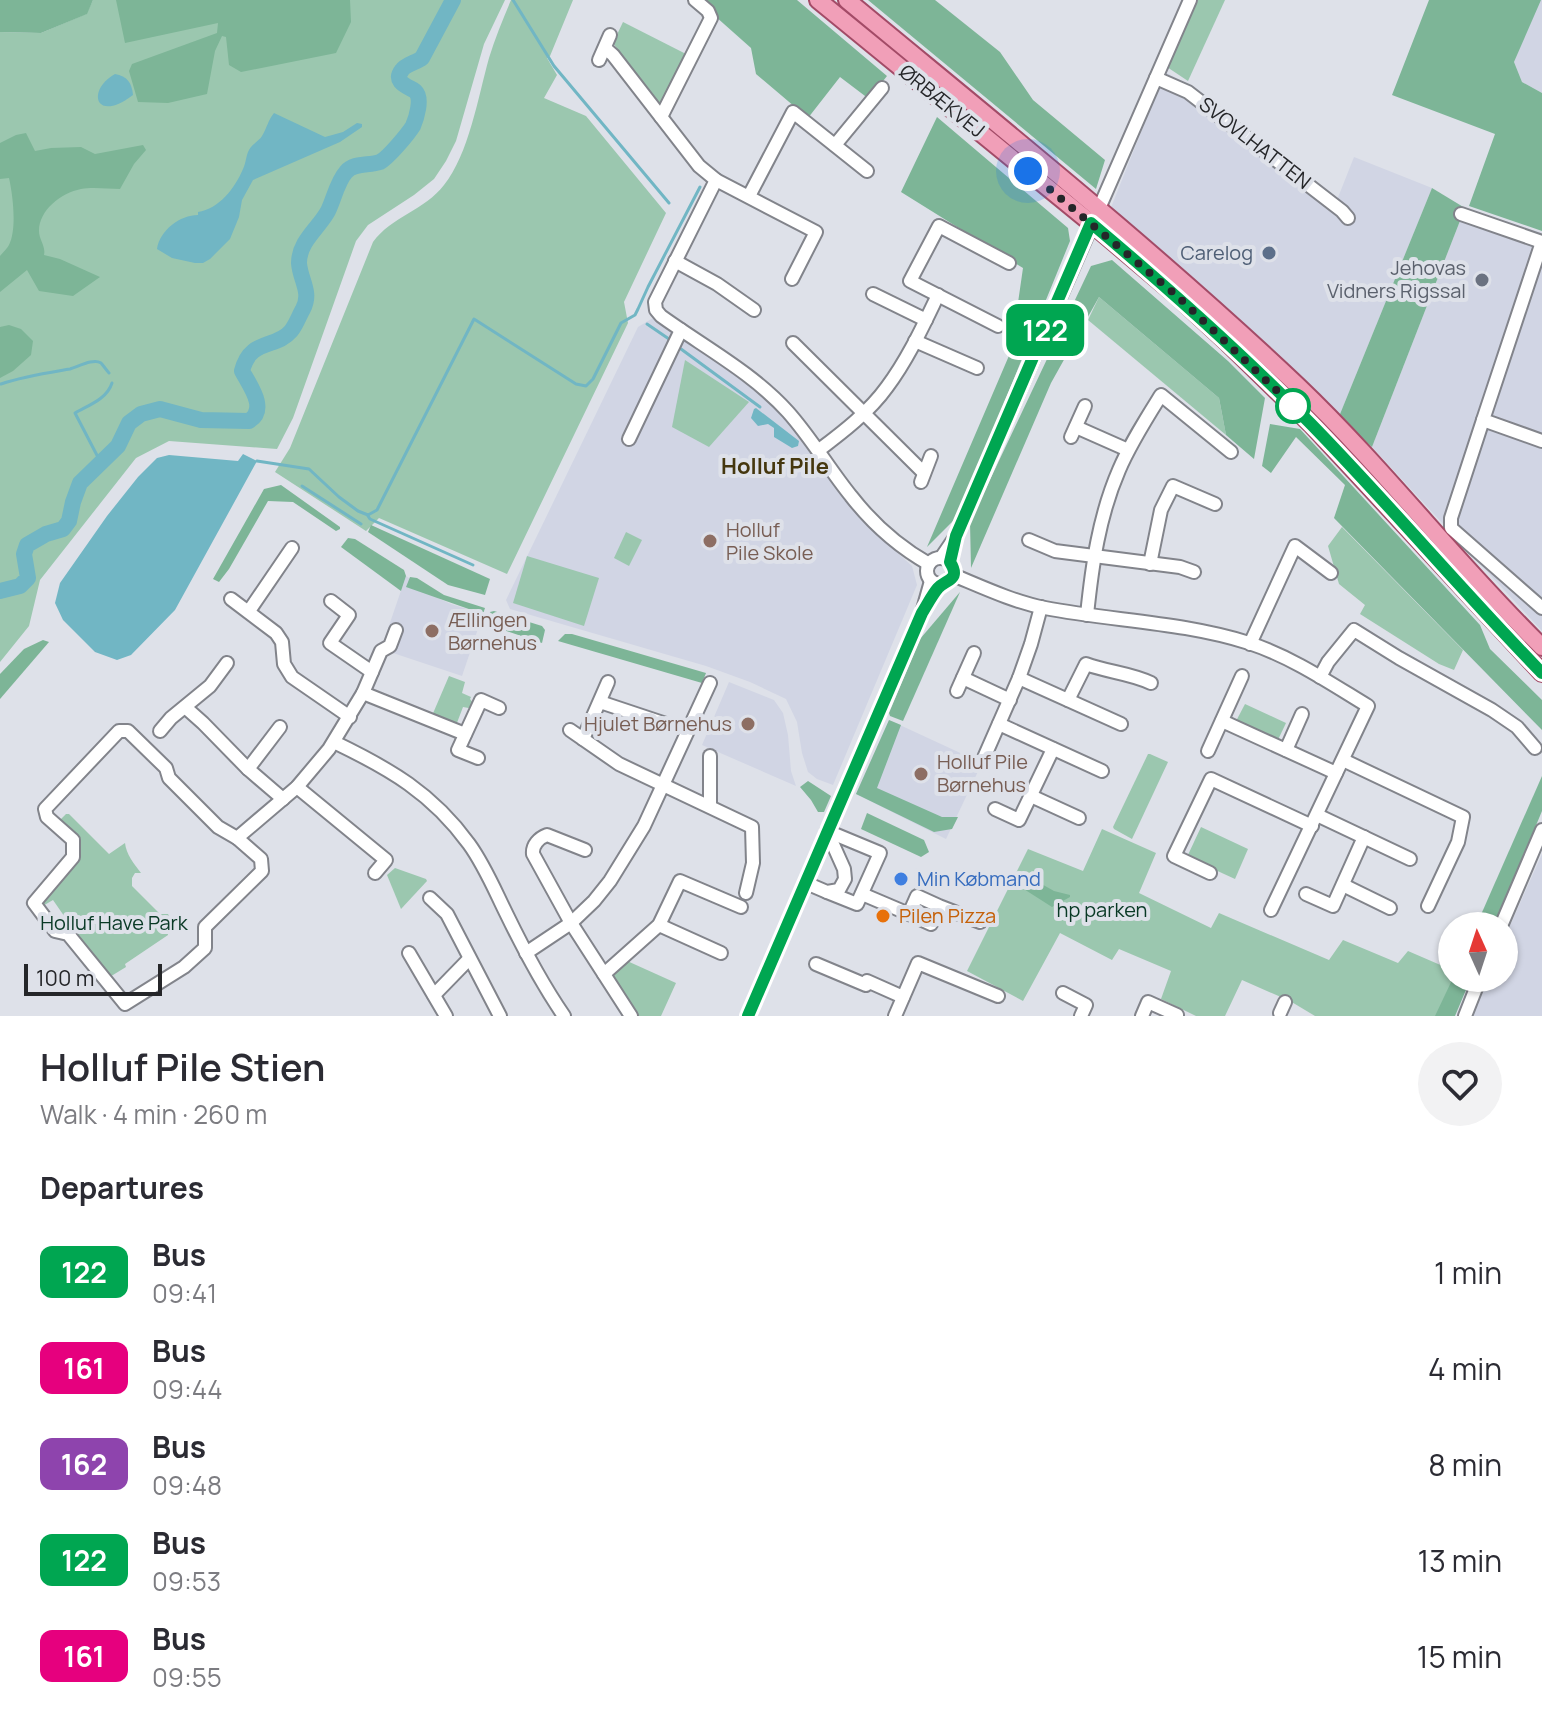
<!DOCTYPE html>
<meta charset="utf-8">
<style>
body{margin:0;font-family:Manrope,sans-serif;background:#f2f2f3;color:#2b2b33;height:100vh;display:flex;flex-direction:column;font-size:30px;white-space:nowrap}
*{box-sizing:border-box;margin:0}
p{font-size:26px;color:#7c7c81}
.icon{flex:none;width:44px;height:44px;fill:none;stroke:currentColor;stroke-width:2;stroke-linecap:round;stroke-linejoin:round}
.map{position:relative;height:1016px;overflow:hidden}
.sheet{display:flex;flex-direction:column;background:#fff;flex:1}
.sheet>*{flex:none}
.badge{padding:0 16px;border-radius:12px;font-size:28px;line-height:52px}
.needle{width:52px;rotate:357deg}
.fabs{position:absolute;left:1438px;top:912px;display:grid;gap:16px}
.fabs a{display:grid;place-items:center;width:80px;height:80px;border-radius:50%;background:#fff;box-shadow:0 2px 6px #0004;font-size:40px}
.scale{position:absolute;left:24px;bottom:20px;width:138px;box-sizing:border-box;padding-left:8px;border:4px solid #252629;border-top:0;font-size:22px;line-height:28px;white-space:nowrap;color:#252629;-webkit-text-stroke:6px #dee1e9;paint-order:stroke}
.you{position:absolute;width:40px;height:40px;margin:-20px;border:6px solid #fff;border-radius:50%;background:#1a73e8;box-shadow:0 0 0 12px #1a73e833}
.map>.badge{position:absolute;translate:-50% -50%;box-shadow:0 0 0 4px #fff}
h2{padding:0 40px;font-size:30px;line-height:72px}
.round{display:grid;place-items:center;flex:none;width:84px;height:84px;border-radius:42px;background:#f2f2f3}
.summary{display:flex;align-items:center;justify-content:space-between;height:136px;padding:0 40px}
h1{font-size:38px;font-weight:600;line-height:60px}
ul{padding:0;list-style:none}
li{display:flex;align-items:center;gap:24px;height:96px;padding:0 40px}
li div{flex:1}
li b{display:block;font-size:30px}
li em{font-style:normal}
li .badge{min-width:88px;font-weight:700;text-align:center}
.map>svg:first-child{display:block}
.built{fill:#d1d5e4}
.green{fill:#9bc7af}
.forest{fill:#7db597}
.water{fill:#71b6c4}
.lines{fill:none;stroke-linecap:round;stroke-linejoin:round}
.stream{stroke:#71b6c4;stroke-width:3}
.river{stroke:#71b6c4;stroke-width:16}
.minor-casing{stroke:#82848b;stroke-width:16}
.major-casing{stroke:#a34b67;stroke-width:20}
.minor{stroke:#fff;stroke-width:12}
.major{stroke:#f19fb8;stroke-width:16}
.line-casing{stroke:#fff;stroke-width:18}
.line{stroke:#00a651;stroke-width:12}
.walk{stroke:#252629;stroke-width:8;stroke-dasharray:0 14.4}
.service-dot{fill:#5c6f8a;stroke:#dee1e9;stroke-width:3}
.worship-dot{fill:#6b7280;stroke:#dee1e9;stroke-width:3}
.stop-dot{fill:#fff;stroke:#00a651;stroke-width:4}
.education-dot{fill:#8d6e63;stroke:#dee1e9;stroke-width:3}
.shop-dot{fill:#3f7fe0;stroke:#dee1e9;stroke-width:3}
.food-dot{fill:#e8710a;stroke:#dee1e9;stroke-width:3}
.labels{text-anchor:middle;stroke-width:8;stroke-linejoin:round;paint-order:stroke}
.street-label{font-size:20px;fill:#252629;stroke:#dee1e9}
.service-label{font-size:20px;fill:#4e5e75;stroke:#dee1e9;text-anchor:end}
.worship-label{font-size:20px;fill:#5b616d;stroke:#dee1e9;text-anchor:end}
.education-label{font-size:20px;fill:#785e54;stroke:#dee1e9;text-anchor:start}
.shop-label{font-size:20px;fill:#366cbe;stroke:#dee1e9;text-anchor:start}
.park-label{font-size:20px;fill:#093925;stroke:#dee1e9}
.food-label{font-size:20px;fill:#c56008;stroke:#dee1e9;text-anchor:start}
.neighbourhood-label{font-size:22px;font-weight:bold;fill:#45370e;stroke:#dee1e9}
</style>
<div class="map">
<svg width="1542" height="1016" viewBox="0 0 1542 1016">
<rect width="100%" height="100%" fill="#dee1e9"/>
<g class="built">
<path d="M 1540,0 L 1542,0 L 1542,93 L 1522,82 L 1514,62 Z"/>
<path d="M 1165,72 L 1191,86 L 1337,200 L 1354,157 L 1432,188 L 1338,419 L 1266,345 L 1110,210 Z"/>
<path d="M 1465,208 L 1542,233 L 1542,631 L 1372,447 Z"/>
<path d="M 653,318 L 749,384 L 784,416 L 838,491 L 867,525 L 912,566 L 917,585 L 833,785 L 817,779 L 808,772 L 802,753 L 797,722 L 786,699 L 750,682 L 706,666 L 510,609 L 506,600 L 638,327 Z"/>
<path d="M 406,576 L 438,598 L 451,604 L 483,614 L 462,676 L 381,649 Z"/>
<path d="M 729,682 L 774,700 L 783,713 L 788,735 L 791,771 L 796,786 L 702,745 Z"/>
<path d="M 889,720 L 982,763 L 946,839 L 856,794 Z"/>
<path d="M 1542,854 L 1542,1016 L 1470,1016 L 1487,978 L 1504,978 L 1504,939 Z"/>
</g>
<g class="green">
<path d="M 93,0 L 505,0 L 484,44 L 456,141 L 446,161 L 434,179 L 414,195 L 368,225 L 356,241 L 293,418 L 277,449 L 169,441 L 136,458 L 40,580 L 29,626 L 0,662 L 0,32 L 41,33 L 86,14 Z"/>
<path d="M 511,0 L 573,0 L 550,56 L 547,58 L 557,75 L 544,98 L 586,116 L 666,213 L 624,302 L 628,323 L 507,574 L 379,518 L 366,531 L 275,472 L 290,448 L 373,242 C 391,217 425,210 444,185 C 469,154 478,97 489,58 C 495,38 503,19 511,0 Z"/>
<path d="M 1198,0 L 1225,0 L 1188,81 L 1167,67 Z"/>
<path d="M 623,22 L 688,55 L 663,104 L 657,105 L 613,43 Z"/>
<path d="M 1099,297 L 1219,398 L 1226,435 L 1088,320 Z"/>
<path d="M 685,360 L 749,402 L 709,447 L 672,427 Z"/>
<path d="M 1342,527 L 1463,650 L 1454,670 L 1439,664 L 1360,614 L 1365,605 L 1339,584 L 1328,546 Z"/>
<path d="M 626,532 L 642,540 L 629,566 L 614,558 Z"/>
<path d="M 527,556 L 599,578 L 584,626 L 513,603 Z"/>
<path d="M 449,676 L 465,682 L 462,693 L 471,697 L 470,699 L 474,704 L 474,709 L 463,707 L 455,728 L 431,718 Z"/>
<path d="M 1245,704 L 1286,723 L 1276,744 L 1234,725 Z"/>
<path d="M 1148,754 L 1150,754 L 1168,762 L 1132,839 L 1114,829 L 1113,827 Z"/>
<path d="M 66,814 L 69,814 L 109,854 L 125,843 C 126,854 134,864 141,873 L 135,873 L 132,878 L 132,886 L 160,914 L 168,914 L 169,916 L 167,924 L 168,935 L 125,964 L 126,967 L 108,978 L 75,939 L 78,936 L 53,900 L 41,907 L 41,902 L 79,857 L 77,839 L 60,820 Z"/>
<path d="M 1201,827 L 1248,849 L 1235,879 L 1187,857 Z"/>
<path d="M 1102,829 L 1156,853 L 1139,893 L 1211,928 L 1219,913 L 1329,960 L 1343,940 L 1398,963 L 1408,951 L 1452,970 L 1452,978 L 1469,978 L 1453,1016 L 1315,1016 L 1290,1001 L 1242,980 L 1225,1016 L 1196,1016 L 1161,999 L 1171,971 L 1119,949 L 1112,960 L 1060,933 L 1023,1001 L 967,971 L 1028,849 L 1083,871 Z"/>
<path d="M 395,868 L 426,879 L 427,881 L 401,909 L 387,875 Z"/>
<path d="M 625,960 L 676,983 L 661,1016 L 636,1016 L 613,980 L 611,972 Z"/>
</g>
<g class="forest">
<path d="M 0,0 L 93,0 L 87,14 L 41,33 L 0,32 Z"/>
<path d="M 116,0 L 350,0 L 351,22 L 336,53 L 241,72 L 229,65 L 226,37 L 222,36 L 215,51 L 207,94 L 168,103 L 138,102 L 129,71 L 132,64 L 217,33 L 218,23 L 125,43 Z"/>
<path d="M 697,0 L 797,0 L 887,76 L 869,99 L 840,77 L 808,118 L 756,74 L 751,48 Z"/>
<path d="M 868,0 L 935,0 L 1000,52 L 1033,100 L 1105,160 L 1096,189 Z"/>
<path d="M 1429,0 L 1541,0 L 1514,62 L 1522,82 L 1542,93 L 1542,231 L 1469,206 L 1495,134 L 1392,95 Z"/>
<path d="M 937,117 L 1068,228 L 1070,241 L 958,516 L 927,547 L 1011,351 L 1023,268 L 901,192 Z"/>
<path d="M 26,133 L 35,151 L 51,148 L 81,147 L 95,154 L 143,145 L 146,150 L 134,164 L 120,189 C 108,189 93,187 81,189 C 61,193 39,210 39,231 C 39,240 46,246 44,255 L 60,259 L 100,277 L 73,296 L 39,291 L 27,270 L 0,292 L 0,256 C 3,252 7,249 9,245 C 17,229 13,196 9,178 L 0,179 L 0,143 L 16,135 Z"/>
<path d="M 1432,188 L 1465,208 L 1372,447 L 1338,419 Z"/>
<path d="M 1112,260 L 1228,361 L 1265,398 L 1254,459 L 1226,435 L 1219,398 L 1099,297 L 1051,383 L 971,568 L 970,522 L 1091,266 Z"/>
<path d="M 9,325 L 21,329 L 33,341 L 31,355 L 13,371 L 0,378 L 0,327 Z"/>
<path d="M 1270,424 L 1300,429 L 1480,625 L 1490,649 L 1542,700 L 1542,730 L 1334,518 L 1345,485 L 1296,437 L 1271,473 L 1262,466 Z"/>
<path d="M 281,485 L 340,527 L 340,529 L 336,531 L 293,502 L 268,501 L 229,569 L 219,582 L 213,579 L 264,489 Z"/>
<path d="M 371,525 L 490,579 L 485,595 L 448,585 L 368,532 Z"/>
<path d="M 348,538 L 355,539 L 404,570 L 406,576 L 401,591 L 341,547 Z"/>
<path d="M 410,577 L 417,578 L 444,595 L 485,608 L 483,614 L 406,587 Z"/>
<path d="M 960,592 L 903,721 L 890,716 L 889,713 L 920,639 Z"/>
<path d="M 494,611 L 542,626 L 545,630 L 542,643 L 486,624 L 490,612 Z"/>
<path d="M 565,634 L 572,634 L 706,673 L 702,683 L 558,641 Z"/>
<path d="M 43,640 L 49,642 L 0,699 L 0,674 L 24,649 Z"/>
<path d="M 889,720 L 901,725 L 877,788 L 942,817 L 958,817 L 952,829 L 934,832 L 856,794 Z"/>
<path d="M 1542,776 L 1542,811 L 1494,926 L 1476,926 Z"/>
<path d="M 808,781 L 831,796 L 824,812 L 818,812 L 811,800 L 800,787 Z"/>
<path d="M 867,813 L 924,840 L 929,852 L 921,857 L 861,829 Z"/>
<path d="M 1022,873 L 1054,891 L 1070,895 L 1070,897 L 1052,907 L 1013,882 Z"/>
<path d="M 1453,978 L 1471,978 L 1455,1016 L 1435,1016 Z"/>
</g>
<g class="water">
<path d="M 115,74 C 127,76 132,83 133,95 C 95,124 86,90 115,74 Z"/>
<path d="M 274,113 L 325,137 L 343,132 L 357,123 L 362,124 L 362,127 L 340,142 L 253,180 L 242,200 L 239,217 L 230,239 L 210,259 L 203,263 L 195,263 L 172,258 L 157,249 C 160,230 180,215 198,215 L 198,212 C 219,209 235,188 243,169 C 246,163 246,155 249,150 C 252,144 259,141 262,136 C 267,128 268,120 274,113 Z"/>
<path d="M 756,408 L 799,441 L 798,446 L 792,448 L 774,437 L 774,428 L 768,424 L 758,426 L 751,418 L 754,409 Z"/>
<path d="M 243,454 L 257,461 L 175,610 L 131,655 L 117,660 L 95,652 L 63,620 L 55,603 L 60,583 L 107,516 L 138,477 L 157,458 L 169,455 L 238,461 Z"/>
</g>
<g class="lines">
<g class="stream">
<path d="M 513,0 L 554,66 L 669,203"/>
<path d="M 647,324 L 669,339"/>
<path d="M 681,349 L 760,407"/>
<path d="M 1,384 C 24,376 46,373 70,369 C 78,367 93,358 101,363 C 102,364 108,372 109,373"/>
<path d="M 257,461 L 309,469 L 339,497 L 358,511 L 368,515 L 377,510 L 474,319 L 576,384 L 586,386 L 593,379 L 621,323 L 635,315 L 638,309 L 648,287 L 700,187"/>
<path d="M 101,463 L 75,413 C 89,405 107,399 112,383"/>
<path d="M 302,486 L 361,524"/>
<path d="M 368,516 L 370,519 L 473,565"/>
</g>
<path class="river" d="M 0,591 L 20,586 L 28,578 L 24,554 L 27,545 L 46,534 L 63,529 L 69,521 L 73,502 L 80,483 L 118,446 L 129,423 L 141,414 L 160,409 L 201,420 L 249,421 C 268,409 250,386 242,371 C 250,338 276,349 291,331 C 296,325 299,316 303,309 C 312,292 300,280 299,263 C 299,241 319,228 328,211 C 334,199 337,182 346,172 C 354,162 369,166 380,162 C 388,158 408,134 413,126 C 416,119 423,98 415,91 C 410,87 392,83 402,70 C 405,65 417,62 422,58 L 453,0"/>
<g class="minor-casing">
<g id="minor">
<path d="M 605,48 L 613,55 L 699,166 L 716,180 L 655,302 L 656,310 L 661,316 C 704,347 753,373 788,412 C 812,439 829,469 851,496 C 872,523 899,547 929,564"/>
<path d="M 599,60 L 610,35"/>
<path d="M 1156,78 L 1188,92 L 1342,211 L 1348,218"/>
<path d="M 661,117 L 711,18 L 708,11 L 695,0"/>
<path d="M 835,145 L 882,88"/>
<path d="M 716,180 L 816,232 L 792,279"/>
<path d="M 749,196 L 793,112 L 867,171"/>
<path d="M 1461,214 L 1542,242"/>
<path d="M 1542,242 L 1483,420 L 1542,441"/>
<path d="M 675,261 L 717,284 L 754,310"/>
<path d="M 873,294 L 926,320"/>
<path d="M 998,326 L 910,281 L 939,226 L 1009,263"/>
<path d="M 915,341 L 977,368"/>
<path d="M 793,343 L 924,473"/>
<path d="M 1483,420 L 1451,518 L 1451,528 L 1542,608"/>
<path d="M 1076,427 L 1128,450"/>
<path d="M 1071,437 L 1085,406"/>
<path d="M 629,439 L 681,330"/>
<path d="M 819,450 C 843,432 869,412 887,387 C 908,359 923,326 938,295"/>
<path d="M 921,482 L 931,456"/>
<path d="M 1029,540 L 1055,551 L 1180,567 L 1194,572"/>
<circle cx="940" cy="571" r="13"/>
<path d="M 941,558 L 956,536 L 1190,0"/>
<path d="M 1150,564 L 1161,510 L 1173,486 L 1215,504"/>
<path d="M 953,575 C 982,587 1014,602 1045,608 C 1113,621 1183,622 1249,643 C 1292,657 1330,683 1368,706 L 1271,910"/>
<path d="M 231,599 L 276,633 L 282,642 L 284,664 L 292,677 L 350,717"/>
<path d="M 331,601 L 349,615 L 330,643 L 372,672"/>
<path d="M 249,611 L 292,548"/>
<path d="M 1087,615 C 1092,566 1099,516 1119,470 C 1130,444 1146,419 1161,395 L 1231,452"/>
<path d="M 1250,644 L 1295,546 L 1331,573"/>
<path d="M 1320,677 L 1328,662 L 1354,630 L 1399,658 L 1492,710 L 1517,727 L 1535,748"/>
<path d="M 963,678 L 1010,700"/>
<path d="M 1019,678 L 1121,724"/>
<path d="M 957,691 L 974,653"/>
<path d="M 363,693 L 465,734"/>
<path d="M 1068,700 L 1086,664 C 1107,672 1130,673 1151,683"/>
<path d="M 600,702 L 669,725"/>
<path d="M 185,707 L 203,723 L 248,769 L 283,799"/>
<path d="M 1222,721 L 1336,773"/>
<path d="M 999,724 L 1102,771"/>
<path d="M 570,730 L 619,764 L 752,827 L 753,863 L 746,893"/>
<path d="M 119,731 L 128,731 L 166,768 L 169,778 L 218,827 L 237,838 L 261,859 L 262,871 L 205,927 L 205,948 L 184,967 L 125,1004 L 68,934 L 55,931 L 34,903 L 73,857 L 73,840 L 47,817 L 45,809 Z"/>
<path d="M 160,731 L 171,718 L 210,686 L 227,663"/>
<path d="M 583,739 L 608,682"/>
<path d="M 334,742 C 390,769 432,793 469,844 C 485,866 495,891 507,915 C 524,950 542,984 564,1016"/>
<path d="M 1286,750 L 1302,714"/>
<path d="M 1208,751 L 1242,676"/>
<path d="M 478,758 L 458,750 L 481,700 L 499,708"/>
<path d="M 983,760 L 1019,678 L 1031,644 L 1041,607"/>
<path d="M 1343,760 L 1463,817 L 1458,842 L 1428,906"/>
<path d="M 248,769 L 280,727"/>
<path d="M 297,787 L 386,860 L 375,873"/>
<path d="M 1031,796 L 1079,818"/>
<path d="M 710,806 L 710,756"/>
<path d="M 995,809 L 1019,820 L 1053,749"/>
<path d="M 1317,815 L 1410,859"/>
<path d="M 237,838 L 297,787 L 329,749 L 363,693 L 381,651 L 390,646 L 396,630"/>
<path d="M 585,850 L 547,835 C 539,838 532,845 533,854 L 571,923 L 631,1016"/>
<path d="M 1210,873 L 1174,856 L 1211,779 L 1312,826"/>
<path d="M 806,883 L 827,892 L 839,890 L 845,879 L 844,869 L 827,831"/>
<path d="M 1343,885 L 1390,908"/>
<path d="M 827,892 L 857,904 L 880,853 L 827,831"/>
<path d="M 862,894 L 909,914"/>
<path d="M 1306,894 L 1333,906 L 1364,837"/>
<path d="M 430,898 L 447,914 L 500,1016"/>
<path d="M 939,906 L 917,896 L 909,914 L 931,924 L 939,906 L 980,922"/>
<path d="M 659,925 L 721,953"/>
<path d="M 1501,926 L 1542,830"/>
<path d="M 409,953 L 446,1016"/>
<path d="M 526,953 L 571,923 L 594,901 L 610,881 L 644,826 L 710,683"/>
<path d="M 816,964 L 866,985 L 867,981 L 903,997"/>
<path d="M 604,974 L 659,925 L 680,881 L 741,907"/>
<path d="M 1063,993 L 1086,1005 L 1081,1016"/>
<path d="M 434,995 L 469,959"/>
<path d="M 1280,1013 L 1285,1002"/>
<path d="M 748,1016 L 922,613 L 931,581"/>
<path d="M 895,1016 L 918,963 L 998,996"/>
<path d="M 1142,1016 L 1148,1002 L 1177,1015"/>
<path d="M 1465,1016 L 1480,978"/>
</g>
</g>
<g class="major-casing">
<g id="major">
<path d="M 818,0 L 1091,223 L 1175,294 L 1228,343 L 1311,424 L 1542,673"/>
<path d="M 847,0 C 999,126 1154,250 1298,386 C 1384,468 1457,564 1542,647"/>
</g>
</g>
<use href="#minor" class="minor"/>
<use href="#major" class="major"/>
</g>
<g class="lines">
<g class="line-casing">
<path id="line" d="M 748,1016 L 922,613 C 927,605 932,595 938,588 C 947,579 961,580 950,562 L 956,536 L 1091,223 C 1167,287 1241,353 1311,424 C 1390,505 1463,592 1542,673"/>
</g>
<use href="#line" class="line"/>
<path class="walk" d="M 1028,171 L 1175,294 L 1293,406"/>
</g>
<circle class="service-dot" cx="1269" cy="253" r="8"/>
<circle class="worship-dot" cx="1482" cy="280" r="8"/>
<circle class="stop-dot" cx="1293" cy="406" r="16"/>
<g class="education-dot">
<circle cx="710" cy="541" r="8"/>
<circle cx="432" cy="631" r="8"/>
<circle cx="748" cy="724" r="8"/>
<circle cx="921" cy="774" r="8"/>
</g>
<circle class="shop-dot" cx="901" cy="879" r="8"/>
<circle class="food-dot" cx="883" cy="916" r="8"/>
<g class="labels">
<g class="street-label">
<text transform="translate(942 101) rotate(39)" y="7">ØRBÆKVEJ</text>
<text transform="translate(1255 143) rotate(38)" y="7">SVOVLHATTEN</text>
</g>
<g class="service-label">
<text x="1253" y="260">Carelog</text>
</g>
<g class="worship-label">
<text x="1466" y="275">Jehovas<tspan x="1466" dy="23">Vidners Rigssal</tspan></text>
</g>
<g class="education-label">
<text x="726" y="537">Holluf<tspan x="726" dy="23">Pile Skole</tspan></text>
<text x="448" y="627">Ællingen<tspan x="448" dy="23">Børnehus</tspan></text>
<text x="732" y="731" text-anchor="end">Hjulet Børnehus</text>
<text x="937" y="769">Holluf Pile<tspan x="937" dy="23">Børnehus</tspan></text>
</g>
<g class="shop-label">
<text x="917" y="886">Min Købmand</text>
</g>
<g class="park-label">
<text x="1102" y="917">hp parken</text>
<text x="114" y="930">Holluf Have Park</text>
</g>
<g class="food-label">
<text x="899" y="923">Pilen Pizza</text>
</g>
<g class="neighbourhood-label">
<text x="775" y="474">Holluf Pile</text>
</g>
</g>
</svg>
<div class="fabs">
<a><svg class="needle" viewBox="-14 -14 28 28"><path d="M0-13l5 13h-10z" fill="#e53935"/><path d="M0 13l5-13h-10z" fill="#7c7c81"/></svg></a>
</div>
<div class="scale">100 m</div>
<div class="you" style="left:1028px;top:171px"></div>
<b class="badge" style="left:1045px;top:330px;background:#00a651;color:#fff">122</b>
</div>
<section class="sheet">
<div class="summary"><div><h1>Holluf Pile Stien</h1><p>Walk · 4 min · 260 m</p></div><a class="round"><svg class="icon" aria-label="heart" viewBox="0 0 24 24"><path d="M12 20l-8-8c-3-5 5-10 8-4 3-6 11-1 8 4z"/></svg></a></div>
<h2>Departures</h2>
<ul>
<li><span class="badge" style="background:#00a651;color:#fff">122</span><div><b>Bus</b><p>09:41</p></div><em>1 min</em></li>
<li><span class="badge" style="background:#e6007e;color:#fff">161</span><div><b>Bus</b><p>09:44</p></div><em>4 min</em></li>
<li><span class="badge" style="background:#8e44ad;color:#fff">162</span><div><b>Bus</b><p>09:48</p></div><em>8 min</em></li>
<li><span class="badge" style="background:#00a651;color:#fff">122</span><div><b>Bus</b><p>09:53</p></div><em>13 min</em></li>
<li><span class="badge" style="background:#e6007e;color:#fff">161</span><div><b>Bus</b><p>09:55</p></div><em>15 min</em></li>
</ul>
</section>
